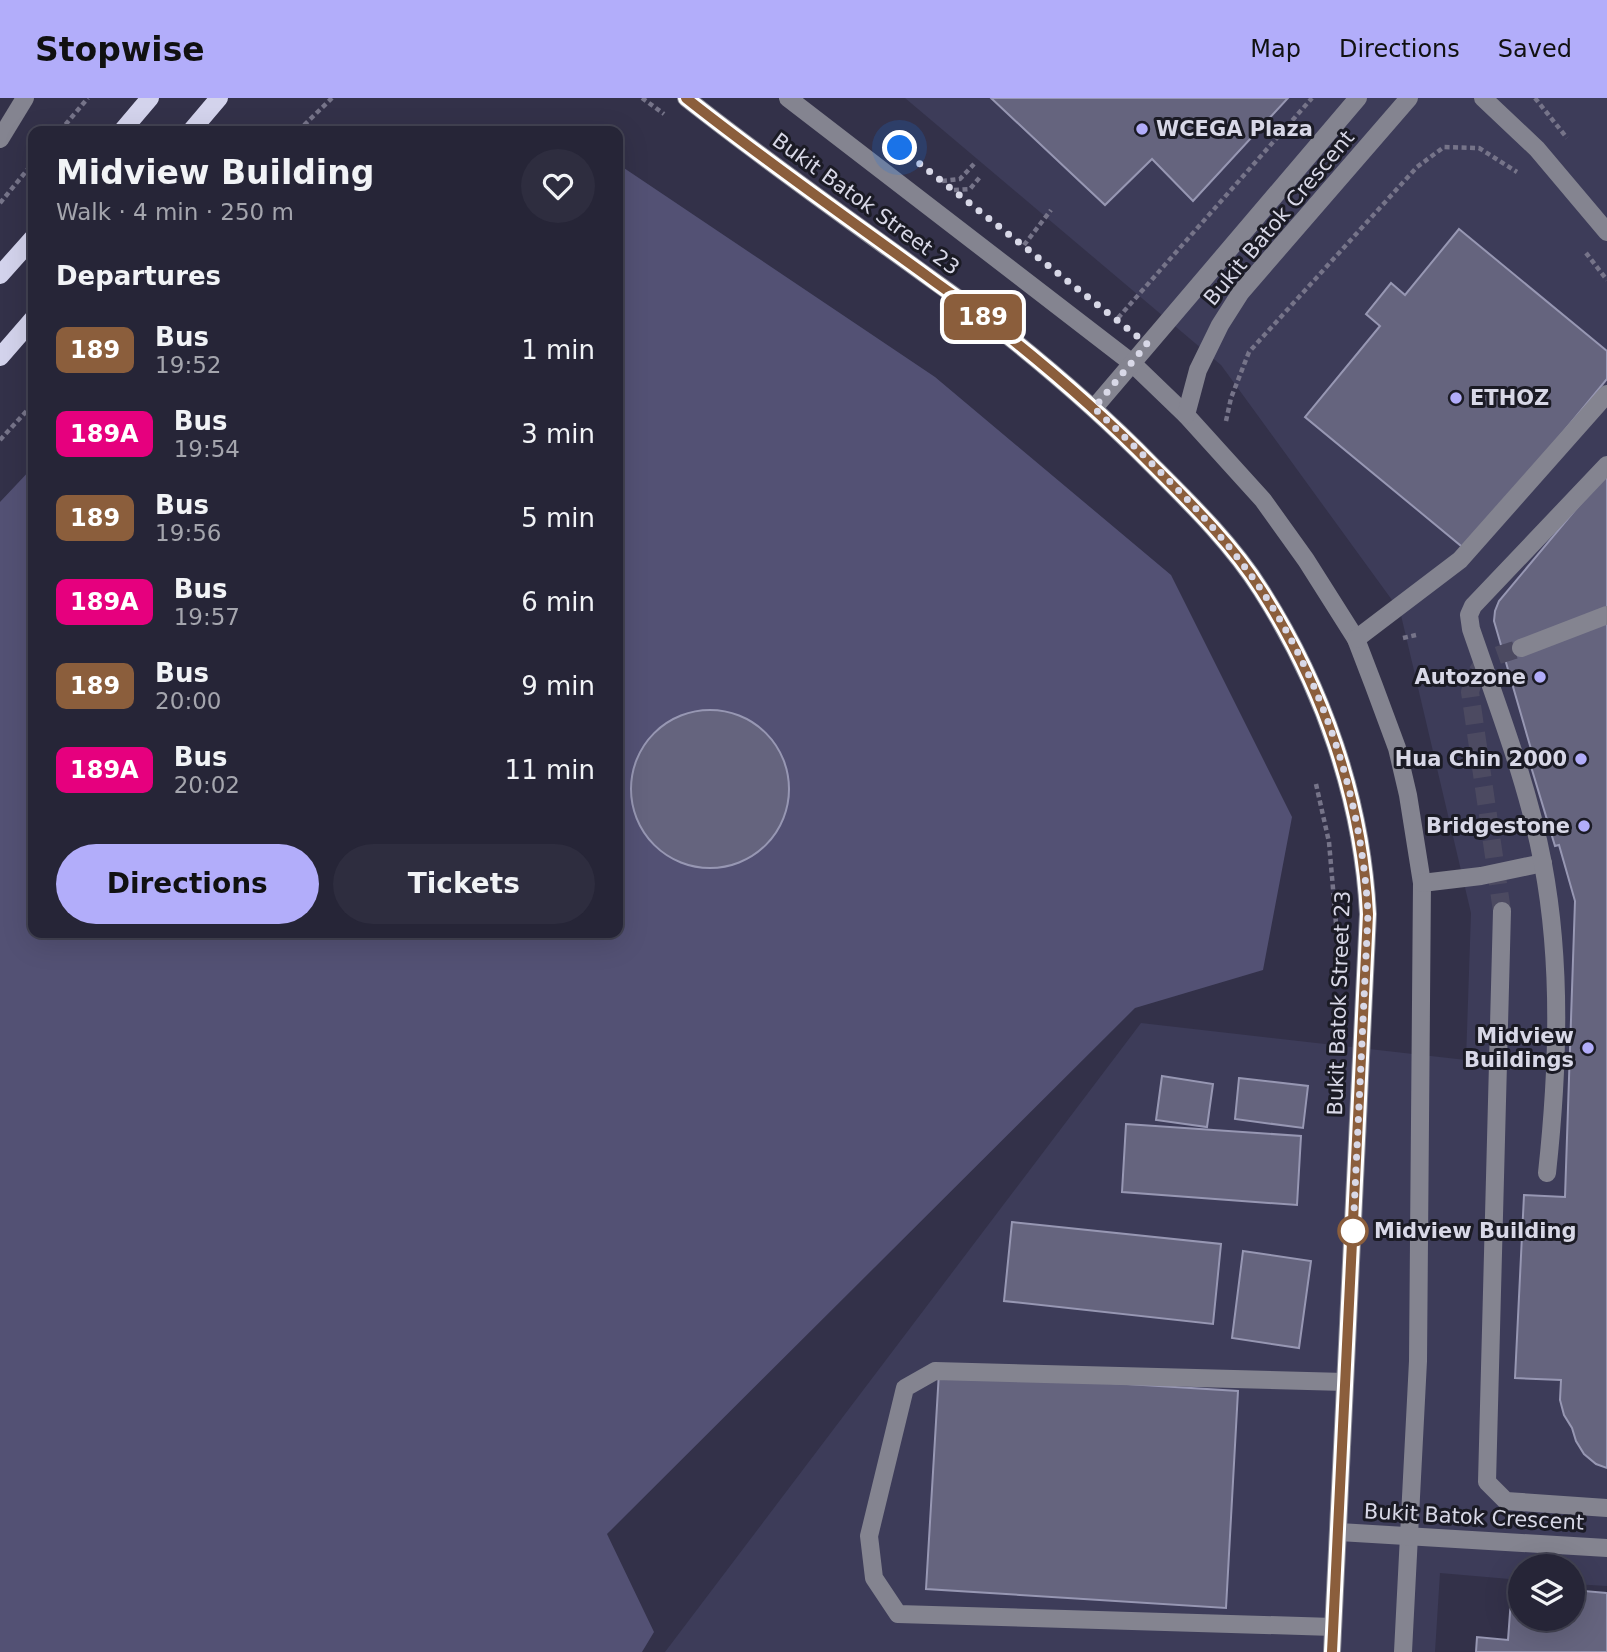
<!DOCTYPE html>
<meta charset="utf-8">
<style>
body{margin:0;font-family:"DejaVu Sans",sans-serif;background:#2e2d3f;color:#f1f3f6;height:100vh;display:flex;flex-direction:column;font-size:26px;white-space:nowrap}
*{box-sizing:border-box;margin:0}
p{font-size:23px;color:#a4a5ad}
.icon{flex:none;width:38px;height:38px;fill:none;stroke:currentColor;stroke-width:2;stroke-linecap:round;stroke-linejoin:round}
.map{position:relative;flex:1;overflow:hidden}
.drawer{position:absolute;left:28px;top:28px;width:595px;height:812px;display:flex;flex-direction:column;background:#262537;border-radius:14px;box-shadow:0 7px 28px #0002,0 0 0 2px #424252}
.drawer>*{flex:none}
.badge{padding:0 14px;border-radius:10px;font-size:24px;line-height:46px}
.tools{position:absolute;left:1508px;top:1456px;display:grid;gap:14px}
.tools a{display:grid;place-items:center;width:77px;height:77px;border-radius:50%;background:#262537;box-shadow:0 7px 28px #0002,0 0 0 2px #424252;font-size:35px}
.you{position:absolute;width:35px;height:35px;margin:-18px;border:5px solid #fff;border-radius:50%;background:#1a73e8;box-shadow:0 0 0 10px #1a73e833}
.map>.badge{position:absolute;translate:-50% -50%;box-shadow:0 0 0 4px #fff}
h2{padding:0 28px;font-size:26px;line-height:63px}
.round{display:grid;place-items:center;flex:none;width:74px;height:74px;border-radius:37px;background:#2e2d3f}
.summary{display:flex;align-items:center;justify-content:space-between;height:119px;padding:0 28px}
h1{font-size:33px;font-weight:700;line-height:52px}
.action{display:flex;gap:14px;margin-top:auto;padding:14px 28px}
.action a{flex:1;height:80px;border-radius:42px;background:#b2adfa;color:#111;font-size:28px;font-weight:700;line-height:80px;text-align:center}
.action a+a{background:#2e2d3f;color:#f1f3f6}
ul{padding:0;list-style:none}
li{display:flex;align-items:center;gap:21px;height:84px;padding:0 28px}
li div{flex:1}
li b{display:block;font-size:26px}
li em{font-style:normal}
li .badge{min-width:77px;font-weight:700;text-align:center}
header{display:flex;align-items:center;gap:42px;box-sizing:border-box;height:98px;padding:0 35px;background:#b2adfa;color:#111}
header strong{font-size:33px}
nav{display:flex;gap:38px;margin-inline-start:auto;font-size:24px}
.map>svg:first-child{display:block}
.built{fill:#3d3c59}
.green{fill:#535174}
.building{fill:#65647e;stroke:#9797b3;stroke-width:2}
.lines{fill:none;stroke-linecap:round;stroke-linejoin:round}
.minor-tunnel{stroke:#4c4a61;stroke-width:18;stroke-dasharray:18 9;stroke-linecap:butt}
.path{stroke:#767489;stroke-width:4.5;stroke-dasharray:5 3.5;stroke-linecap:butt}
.minor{stroke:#848490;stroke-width:18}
.major{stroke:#d3d3ec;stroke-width:18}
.line-casing{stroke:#fff;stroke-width:16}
.line{stroke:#8b5e3c;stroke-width:10}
.walk{stroke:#d8d8e7;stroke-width:7;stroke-dasharray:0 12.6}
.poi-dot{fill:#b2adfa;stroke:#1b1b25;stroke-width:2.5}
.stop-dot{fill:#fff;stroke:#8b5e3c;stroke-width:3.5}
.labels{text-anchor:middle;stroke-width:6;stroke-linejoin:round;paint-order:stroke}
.poi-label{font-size:21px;font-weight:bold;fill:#d8d8e7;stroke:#1b1b25;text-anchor:end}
.street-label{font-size:21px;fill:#d8d8e7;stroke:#1b1b25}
.stop-label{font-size:21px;font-weight:bold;fill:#d8d8e7;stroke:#1b1b25;text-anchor:start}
</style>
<header>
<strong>Stopwise</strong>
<nav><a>Map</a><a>Directions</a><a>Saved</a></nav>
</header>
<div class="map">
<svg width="1607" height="1554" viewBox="0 0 1607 1554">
<rect width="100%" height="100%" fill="#333149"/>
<path class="built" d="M 905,0 L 1607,0 L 1607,1488 L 1573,1486 L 1573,1468 L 1521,1468 L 1521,1482 L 1440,1475 L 1435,1554 L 665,1554 L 1141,925 L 1466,962 L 1471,815 L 1400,513 L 1221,267 Z"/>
<path class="green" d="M 618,66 L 935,279 L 1171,477 L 1292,719 L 1263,872 L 1135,910 L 607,1436 L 654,1534 L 642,1554 L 0,1554 L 0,404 L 33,369 L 33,835 L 618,835 Z"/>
<g class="building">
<path d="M 991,0 L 1288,0 L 1193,103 L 1152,61 L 1105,107 Z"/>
<path d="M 1459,131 L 1607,253 L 1607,281 L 1466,452 L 1305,319 L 1380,228 L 1366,216 L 1391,185 L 1405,197 Z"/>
<path d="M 1607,374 L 1607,1370 L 1596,1366 L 1584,1356 L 1576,1343 L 1572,1330 L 1564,1317 L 1560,1302 L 1561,1282 L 1515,1280 L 1524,1097 L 1565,1099 L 1575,803 L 1559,747 L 1555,748 L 1526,652 L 1531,651 L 1494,523 L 1495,513 L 1499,503 Z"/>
<circle cx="710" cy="691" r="79"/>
<path d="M 1162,978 L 1213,986 L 1207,1029 L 1156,1022 Z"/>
<path d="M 1239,980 L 1308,988 L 1303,1030 L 1235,1021 Z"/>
<path d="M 1126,1026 L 1301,1038 L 1297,1107 L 1122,1094 Z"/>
<path d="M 1012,1124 L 1221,1146 L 1213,1226 L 1004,1203 Z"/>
<path d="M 1243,1153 L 1311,1163 L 1299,1250 L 1232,1240 Z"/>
<path d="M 939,1274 L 1238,1293 L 1226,1510 L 926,1491 Z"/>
<path d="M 1512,1487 L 1521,1488 L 1521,1521 L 1573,1521 L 1573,1492 L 1607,1495 L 1607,1554 L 1476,1554 L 1477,1539 L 1508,1542 Z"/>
</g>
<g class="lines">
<path class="minor-tunnel" d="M 1502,813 L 1470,594 C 1480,558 1488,561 1521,550"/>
<g class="path">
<path d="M 642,0 L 664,16"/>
<path d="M 1535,0 L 1567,40"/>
<path d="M 60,33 L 88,0"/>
<path d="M 298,33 L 332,0"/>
<path d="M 942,83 L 960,81 L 974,66"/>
<path d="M 954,92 L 970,91 L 980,79"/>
<path d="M 0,105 L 33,65"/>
<path d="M 1024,147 L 1051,112"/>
<path d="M 1586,155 L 1607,182"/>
<path d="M 1118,220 L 1312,0"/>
<path d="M 1226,323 L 1231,300 L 1249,254 L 1417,69 L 1444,49 L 1479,50 L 1517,74"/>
<path d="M 0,342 L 33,306"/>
<path d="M 1403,540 L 1416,537"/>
<path d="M 1316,686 L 1329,744 L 1337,837"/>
</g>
<g class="minor">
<path d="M 686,0 C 758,57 834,111 909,165 C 939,187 970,208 999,231 C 1052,273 1104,318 1152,367 C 1191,406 1232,446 1261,492 C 1323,589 1362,701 1368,816 L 1332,1554"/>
<path d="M 788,0 L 1132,265 L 1186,317 L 1263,402 L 1306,462 L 1356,541 L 1374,588 L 1397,650 L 1408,697 L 1422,785 L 1418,1263 L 1403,1554"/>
<path d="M 1483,0 L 1537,51 L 1607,134"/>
<path d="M 0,41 L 25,0"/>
<path d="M 1094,310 L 1358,0"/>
<path d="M 1186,317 L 1198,272 L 1220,227 L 1241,194 L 1409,0"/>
<path d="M 1356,541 L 1460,462 L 1607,296"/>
<path d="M 1521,550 L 1607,517"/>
<path d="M 1422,785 L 1481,778 L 1543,765"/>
<path d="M 1502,813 L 1487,1384 L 1506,1403 L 1607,1410"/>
<path d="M 1547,1075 C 1558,973 1562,867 1543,766 C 1528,686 1497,607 1471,531 L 1469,517 L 1473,508 L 1607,367"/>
<path d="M 1339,1434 L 1607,1450"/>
<path d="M 1333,1529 L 898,1516 L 874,1480 L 869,1438 L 905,1290 L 935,1273 L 1345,1284"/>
</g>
<g class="major">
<path d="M 122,33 L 150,0"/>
<path d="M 191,33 L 219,0"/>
<path d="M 0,177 L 33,140"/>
<path d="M 0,259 L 33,221"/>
</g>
</g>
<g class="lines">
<g class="line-casing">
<path id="line" d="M 686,0 C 764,62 846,119 927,178 C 951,196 976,212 999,231 C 1052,273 1104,318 1152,367 C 1191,406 1232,446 1261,492 C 1323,589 1362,701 1368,816 L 1332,1554"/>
</g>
<use href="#line" class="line"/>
<path class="walk" d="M 900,50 L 1147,246 L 1094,310 C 1153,366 1214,423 1260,490 C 1324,585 1362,702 1368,816 L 1353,1135 L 1353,1133"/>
</g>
<g class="poi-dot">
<circle cx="1142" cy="31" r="7"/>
<circle cx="1456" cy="300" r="7"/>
<circle cx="1540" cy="579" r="7"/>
<circle cx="1581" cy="661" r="7"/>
<circle cx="1584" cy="728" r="7"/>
<circle cx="1588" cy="950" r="7"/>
</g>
<circle class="stop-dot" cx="1353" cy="1133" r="14"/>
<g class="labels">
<g class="poi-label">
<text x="1156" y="38" text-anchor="start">WCEGA Plaza</text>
<text x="1470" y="307" text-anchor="start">ETHOZ</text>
<text x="1526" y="586">Autozone</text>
<text x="1567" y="668">Hua Chin 2000</text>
<text x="1570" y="735">Bridgestone</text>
<text x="1574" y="945">Midview<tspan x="1574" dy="24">Buildings</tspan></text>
</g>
<g class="street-label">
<text transform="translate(866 106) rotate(36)" y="7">Bukit Batok Street 23</text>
<text transform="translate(1279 120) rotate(-50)" y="7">Bukit Batok Crescent</text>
<text transform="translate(1339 905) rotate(-88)" y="7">Bukit Batok Street 23</text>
<text transform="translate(1474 1419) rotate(3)" y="7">Bukit Batok Crescent</text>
</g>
<g class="stop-label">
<text x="1374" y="1140">Midview Building</text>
</g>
</g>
</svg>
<div class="tools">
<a><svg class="icon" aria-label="layers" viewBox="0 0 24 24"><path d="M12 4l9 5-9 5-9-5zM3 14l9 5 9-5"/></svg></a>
</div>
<div class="you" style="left:900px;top:50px"></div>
<b class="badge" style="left:983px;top:219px;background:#8b5e3c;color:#fff">189</b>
<section class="drawer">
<div class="summary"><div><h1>Midview Building</h1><p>Walk · 4 min · 250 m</p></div><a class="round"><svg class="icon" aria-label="heart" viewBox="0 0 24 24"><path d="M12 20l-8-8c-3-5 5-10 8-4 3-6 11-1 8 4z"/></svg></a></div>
<h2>Departures</h2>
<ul>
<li><span class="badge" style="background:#8b5e3c;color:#fff">189</span><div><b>Bus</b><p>19:52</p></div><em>1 min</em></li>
<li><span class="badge" style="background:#e6007e;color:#fff">189A</span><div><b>Bus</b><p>19:54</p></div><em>3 min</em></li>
<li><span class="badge" style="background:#8b5e3c;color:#fff">189</span><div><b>Bus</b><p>19:56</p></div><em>5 min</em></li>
<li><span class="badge" style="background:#e6007e;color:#fff">189A</span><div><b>Bus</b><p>19:57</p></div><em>6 min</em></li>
<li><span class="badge" style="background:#8b5e3c;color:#fff">189</span><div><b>Bus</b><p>20:00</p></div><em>9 min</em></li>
<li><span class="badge" style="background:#e6007e;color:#fff">189A</span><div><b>Bus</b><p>20:02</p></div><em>11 min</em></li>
</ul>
<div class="action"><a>Directions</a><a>Tickets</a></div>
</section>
</div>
